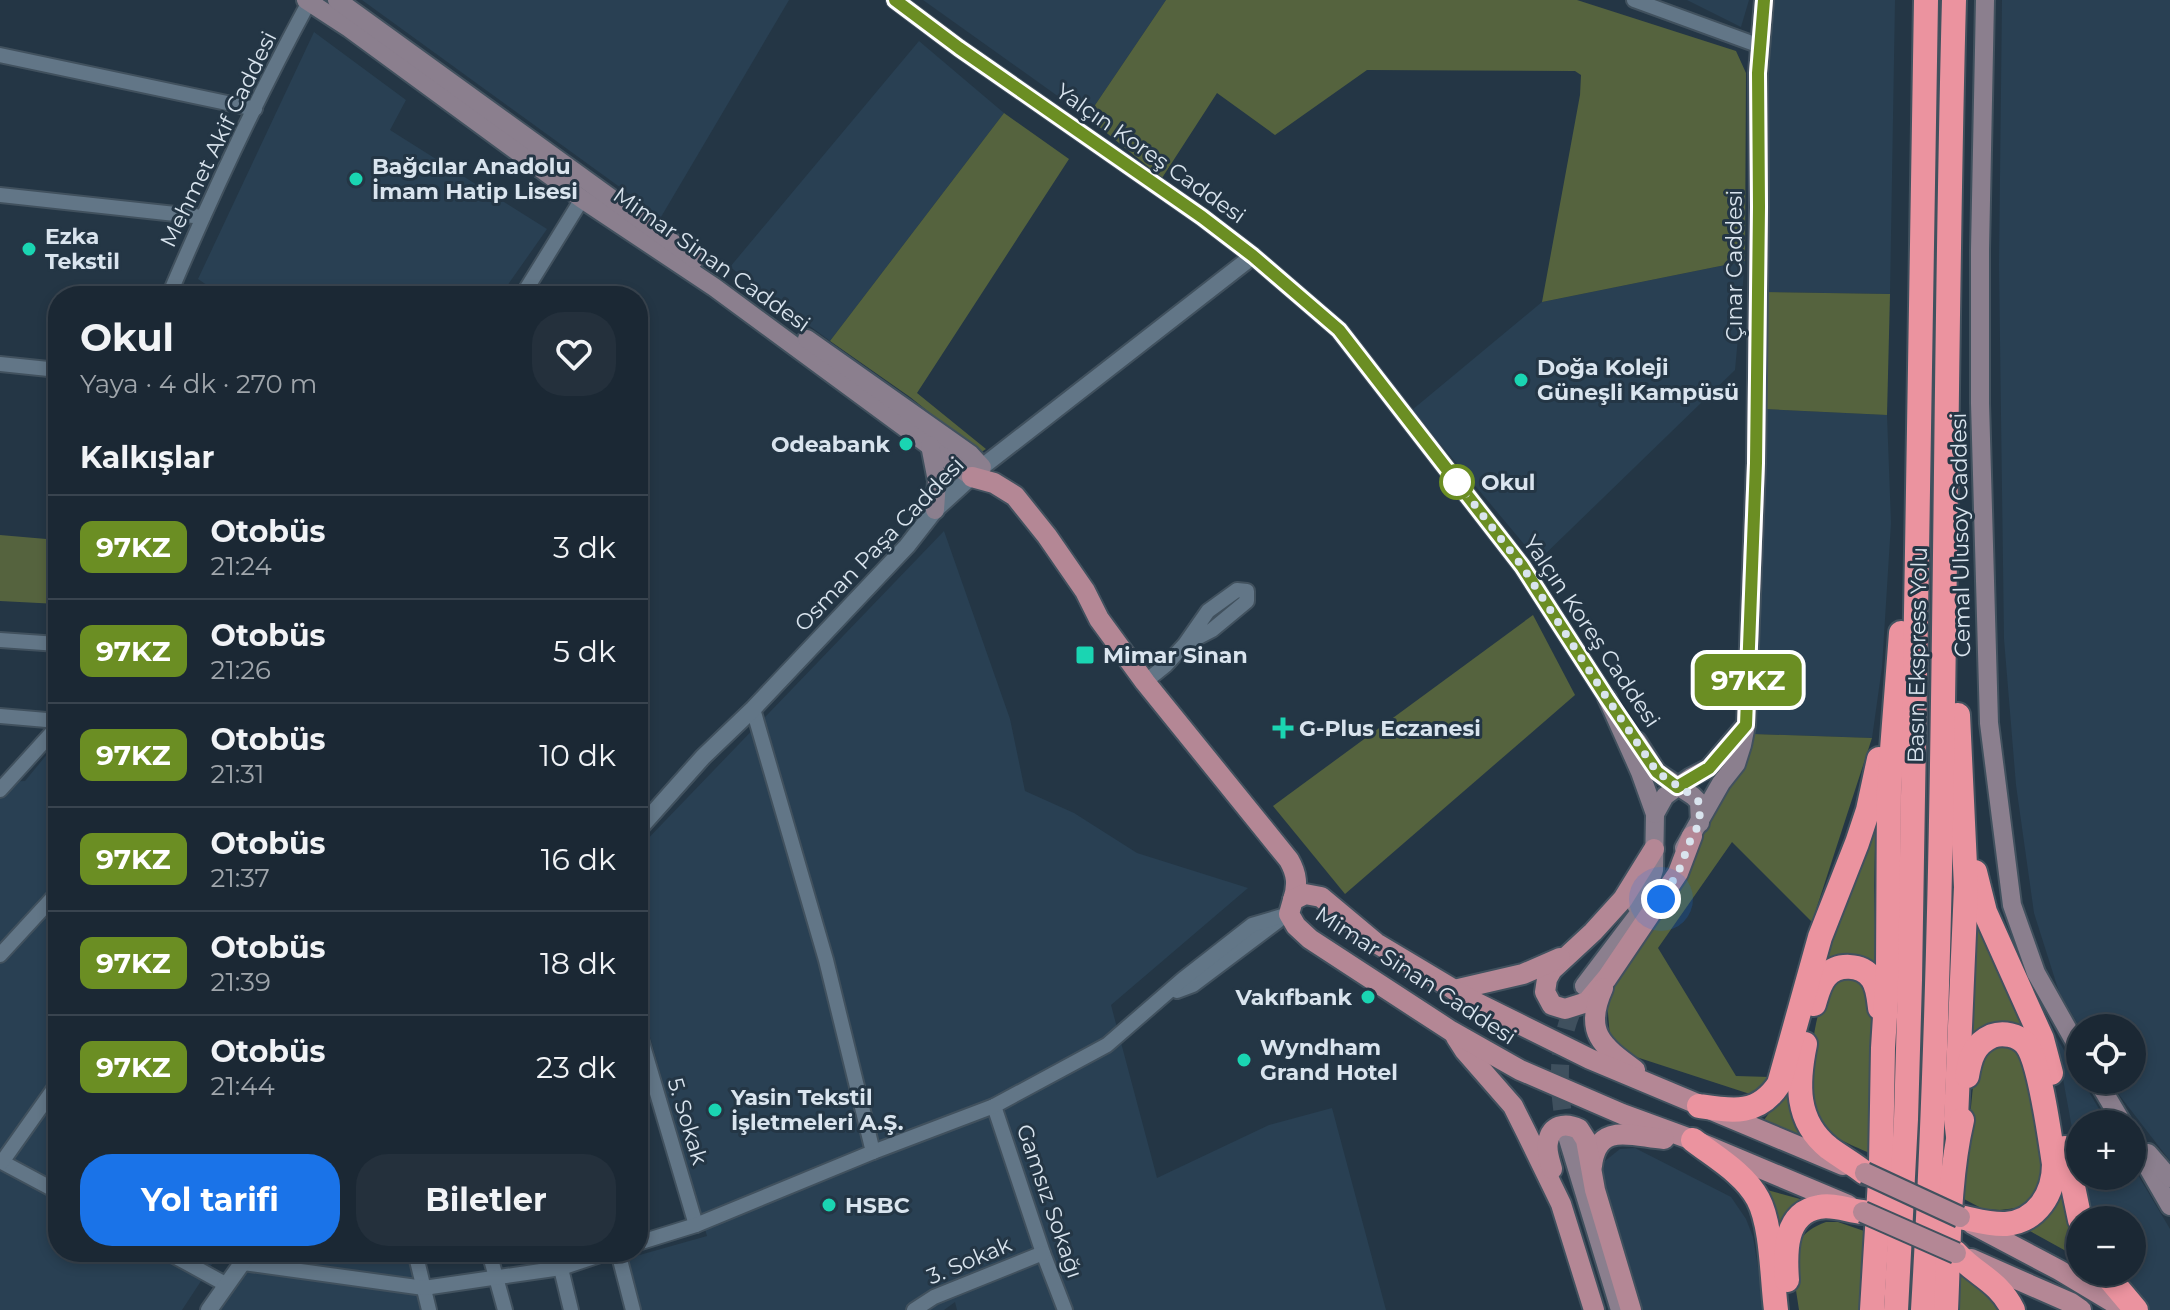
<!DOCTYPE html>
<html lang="tr">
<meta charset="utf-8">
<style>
body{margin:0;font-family:Montserrat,sans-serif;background:#24303c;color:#f1f3f6;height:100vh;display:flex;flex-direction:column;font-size:30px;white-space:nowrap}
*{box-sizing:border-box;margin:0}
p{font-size:26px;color:#a0a6ac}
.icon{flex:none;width:44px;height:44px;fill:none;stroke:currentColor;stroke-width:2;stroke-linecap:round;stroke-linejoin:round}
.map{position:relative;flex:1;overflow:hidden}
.drawer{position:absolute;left:48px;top:286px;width:600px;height:976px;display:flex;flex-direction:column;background:#1b2834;border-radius:32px;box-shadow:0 4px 12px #0003,0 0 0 2px #39444f}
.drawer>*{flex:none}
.badge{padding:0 16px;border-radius:12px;font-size:28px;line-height:52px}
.buttons{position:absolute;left:2066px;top:1014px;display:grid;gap:16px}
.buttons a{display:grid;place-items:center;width:80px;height:80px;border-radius:50%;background:#1b2834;box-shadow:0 4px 12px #0003,0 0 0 2px #39444f;font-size:40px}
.you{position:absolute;width:40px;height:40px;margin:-20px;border:6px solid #fff;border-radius:50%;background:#1a73e8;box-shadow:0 0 0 12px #1a73e833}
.map>.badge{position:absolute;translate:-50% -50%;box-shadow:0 0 0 4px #fff}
h2{padding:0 32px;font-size:30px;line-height:72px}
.round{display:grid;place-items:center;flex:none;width:84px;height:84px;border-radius:32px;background:#24303c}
.summary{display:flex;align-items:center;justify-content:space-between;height:136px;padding:0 32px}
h1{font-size:38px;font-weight:700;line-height:60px}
.action{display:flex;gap:16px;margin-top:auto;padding:16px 32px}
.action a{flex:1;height:92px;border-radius:32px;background:#1a73e8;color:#fff;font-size:32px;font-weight:700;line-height:92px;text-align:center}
.action a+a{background:#24303c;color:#f1f3f6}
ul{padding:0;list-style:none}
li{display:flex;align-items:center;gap:24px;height:104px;padding:0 32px;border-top:2px solid #39444f}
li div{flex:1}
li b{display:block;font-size:30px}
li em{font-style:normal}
li .badge{min-width:88px;font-weight:700;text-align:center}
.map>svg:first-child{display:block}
.built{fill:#294053}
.green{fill:#55633e}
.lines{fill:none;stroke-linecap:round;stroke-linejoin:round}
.secondary-tunnel{stroke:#3f505e;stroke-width:18;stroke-dasharray:18 9;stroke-linecap:butt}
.minor-casing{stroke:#41515e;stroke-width:18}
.tertiary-casing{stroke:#41515e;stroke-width:20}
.secondary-casing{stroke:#41515e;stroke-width:22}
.primary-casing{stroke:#41515e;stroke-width:24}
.motorway-casing{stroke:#41515e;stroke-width:28}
.minor{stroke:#627687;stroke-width:14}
.tertiary{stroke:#627687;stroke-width:16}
.secondary{stroke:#8b7f8e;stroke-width:18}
.primary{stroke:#b48795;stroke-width:20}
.motorway{stroke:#eb939f;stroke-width:24}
.primary-bridge-casing{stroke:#41515e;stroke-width:24;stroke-linecap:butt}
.primary-bridge{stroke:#b48795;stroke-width:20}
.line-casing{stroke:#fff;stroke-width:18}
.line{stroke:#6b8e23;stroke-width:12}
.walk{stroke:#d9e4ee;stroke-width:8;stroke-dasharray:0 14.4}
.poi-dot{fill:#1ad5b2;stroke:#243645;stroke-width:3}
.stop-dot{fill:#fff;stroke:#6b8e23;stroke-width:4}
.labels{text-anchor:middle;stroke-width:6;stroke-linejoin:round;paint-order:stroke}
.street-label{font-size:22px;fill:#d9e4ee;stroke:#243645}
.poi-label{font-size:22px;font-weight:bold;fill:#d9e4ee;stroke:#243645;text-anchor:start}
.stop-label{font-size:22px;font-weight:bold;fill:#d9e4ee;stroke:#243645;text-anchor:start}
</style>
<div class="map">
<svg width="2170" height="1310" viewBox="0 0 2170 1310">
<rect width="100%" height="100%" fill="#243645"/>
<g class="built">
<path d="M 362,0 L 789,0 L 661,217 Z"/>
<path d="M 923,0 L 1166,0 L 1087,117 Z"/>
<path d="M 1687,0 L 1749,0 L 1741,27 Z"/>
<path d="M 1775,0 L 1895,0 L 1890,294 L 1764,292 L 1766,24 Z"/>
<path d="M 2002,0 L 2170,0 L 2170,1161 L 2120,1096 L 2111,1080 L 2132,1080 L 2132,1028 L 2080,1028 L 2059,992 L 2034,913 L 2016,785 L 2004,639 L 1999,265 Z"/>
<path d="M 314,32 L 406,100 L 390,130 L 547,229 L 500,296 L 223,296 L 198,279 Z"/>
<path d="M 919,41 L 1004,113 L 830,341 L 730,267 Z"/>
<path d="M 1745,261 L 1735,370 L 1538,561 L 1412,410 L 1542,302 Z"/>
<path d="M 1764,409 L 1887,415 L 1891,523 L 1882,667 L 1872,738 L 1753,734 Z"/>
<path d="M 944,531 L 1010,719 L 1025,791 L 1074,813 L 1137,853 L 1248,888 L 1111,1005 L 1157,1178 L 1269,1125 L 1332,1108 L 1386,1310 L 957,1310 L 955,1302 L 944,1310 L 636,1310 L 629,1258 L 707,1236 L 638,995 L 638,849 Z"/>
<path d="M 58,741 L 58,1252 L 220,1252 L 182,1310 L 0,1310 L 0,782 L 25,781 Z"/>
<path d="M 2055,1035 L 2108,1124 L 2080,1124 L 2080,1172 Z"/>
<path d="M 1635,1148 L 1731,1197 L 1746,1219 L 1753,1237 L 1765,1310 L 1637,1310 L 1601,1186 L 1605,1161 L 1620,1149 Z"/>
<path d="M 2132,1165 L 2170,1229 L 2170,1310 L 2150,1310 L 2111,1272 L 2132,1272 L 2132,1220 L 2089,1220 L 2081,1176 L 2132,1176 Z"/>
<path d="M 262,1252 L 407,1252 L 421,1310 L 217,1310 Z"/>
</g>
<g class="green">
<path d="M 1166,0 L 1577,0 L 1736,51 L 1746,73 L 1745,261 L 1542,302 L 1580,95 L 1581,75 L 1575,71 L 1367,70 L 1275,135 L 1217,93 L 1162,178 L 1087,117 Z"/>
<path d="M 1004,113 L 1069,159 L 917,393 L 986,449 L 980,453 L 910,397 L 830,341 Z"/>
<path d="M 1764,292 L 1890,294 L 1887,415 L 1764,409 Z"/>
<path d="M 0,535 L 58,540 L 58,604 L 0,601 Z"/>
<path d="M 1533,615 L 1575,695 L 1345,894 L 1273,806 Z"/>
<path d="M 1753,734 L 1872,738 L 1812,922 L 1732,842 L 1658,948 L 1736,1076 L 1770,1077 L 1753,1095 L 1627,1054 L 1610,1037 L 1606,990 L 1741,768 Z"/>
<path d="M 1876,813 L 1874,886 L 1876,965 L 1825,963 L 1821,950 Z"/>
<path d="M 1974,912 L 2029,1021 L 2024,1030 C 2005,1021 1991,1021 1973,1034 Z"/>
<path d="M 1846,978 C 1867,980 1866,988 1871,1006 L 1872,1154 C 1854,1146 1830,1138 1820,1121 C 1804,1095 1811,1011 1830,987 C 1834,982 1840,980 1846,978 Z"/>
<path d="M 2000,1044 L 2015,1050 L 2024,1065 L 2042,1162 L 2041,1177 L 2037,1191 L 2028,1201 L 2016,1208 L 2000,1210 L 1983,1209 L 1962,1198 L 1975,1066 L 1979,1053 Z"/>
<path d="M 1788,1087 L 1790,1107 L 1801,1139 L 1764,1120 Z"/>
<path d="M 1760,1188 L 1811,1202 L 1774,1238 Z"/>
<path d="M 2062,1188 L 2071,1225 L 2080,1249 L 2075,1256 L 2028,1230 Z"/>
<path d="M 1826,1222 L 1838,1222 L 1864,1231 L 1860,1310 L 1799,1310 C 1794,1273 1782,1237 1826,1222 Z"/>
<path d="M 1960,1275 L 1983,1288 L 1999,1310 L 1958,1310 Z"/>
</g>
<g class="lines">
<path class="secondary-tunnel" d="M 1567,1136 C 1557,1091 1555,1040 1578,999"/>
<g class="minor-casing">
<g id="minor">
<path d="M 1634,0 L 1760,46"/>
<path d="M 0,55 L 255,109"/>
<path d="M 0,195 L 203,217"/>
<path d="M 172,296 L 173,286 C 214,190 259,94 309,2 L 316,0"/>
<path d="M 522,296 L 582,199"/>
<path d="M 0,364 L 58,370"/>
<path d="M 0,640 L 58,644"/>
<path d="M 1145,682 L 1166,665 L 1185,644 L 1212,630 L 1247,601 L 1247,591 L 1237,590 L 1208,611 L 1185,644"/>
<path d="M 0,716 L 58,721"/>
<path d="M 0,790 L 58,726"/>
<path d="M 0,955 L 58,892"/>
<path d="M 1177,991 L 1193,985 L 1278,921"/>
<path d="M 638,1029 L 696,1225"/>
<path d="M 994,1106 L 1043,1253 L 1065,1310"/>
<path d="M 873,1152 L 994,1106 L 1107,1045 L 1183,979 L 1252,925 L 1289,914"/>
<path d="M 0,1161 L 58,1192"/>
<path d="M 2,1162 L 58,1083"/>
<path d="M 638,1243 L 696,1225 L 873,1152 L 826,960 L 753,709"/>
<path d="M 167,1252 L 227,1285"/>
<path d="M 415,1252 L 429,1310"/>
<path d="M 489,1252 L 505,1310"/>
<path d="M 557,1252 L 571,1310"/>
<path d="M 618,1252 L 633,1310"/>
<path d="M 243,1263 L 424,1288 L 561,1268 L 609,1252"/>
<path d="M 914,1310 L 934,1297 L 1043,1253"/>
</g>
</g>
<g class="tertiary-casing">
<g id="tertiary">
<path d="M 895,0 L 959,48 L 1202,217 L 1253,256 L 1339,330 L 1522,566 L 1607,698"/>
<path d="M 638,830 L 703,757 L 753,709 L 907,546 L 935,510 L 982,467 L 1253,256"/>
<path d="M 209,1310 L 250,1252"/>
</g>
</g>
<g class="secondary-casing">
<g id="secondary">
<path d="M 306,0 L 349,28 L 582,199 L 714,287 L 972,477"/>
<path d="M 337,0 L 695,259"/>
<path d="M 1985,0 L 1980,250 L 1980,403 L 1989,723 L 2012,905 L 2036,973 L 2080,1051"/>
<path d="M 807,339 L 970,454 L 982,467"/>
<path d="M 930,445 L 937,481 L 935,510"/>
<path d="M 1607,698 L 1640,772 L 1655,814 L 1654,870 L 1648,888 L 1636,905"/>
<path d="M 1637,741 L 1657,772 L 1693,796 L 1699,802 L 1700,823"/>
<path d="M 1655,814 L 1665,796 L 1691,777 L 1709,768 L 1744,727"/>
<path d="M 1684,848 L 1721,783 L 1736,764 L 1742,745 L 1746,725 L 1756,463 L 1759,207 L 1758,73 L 1764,0"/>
<path d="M 1584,986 L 1650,899"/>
<path d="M 2097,1080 L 2123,1124"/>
<path d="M 1567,1136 L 1620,1310"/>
<path d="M 2132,1140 L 2170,1206"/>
<path d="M 2148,1153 L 2170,1178"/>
</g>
</g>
<g class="primary-casing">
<g id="primary">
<path d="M 972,477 L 994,483 L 1015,496 L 1047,536 L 1085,591 L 1099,619 L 1145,682 L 1289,860 C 1297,874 1298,885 1293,900"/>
<path d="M 1654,849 L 1623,899 L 1593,932 L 1552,970 L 1547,979 L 1545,992 L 1552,1005 L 1565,1009 L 1587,1002 L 1607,978 L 1678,873 L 1692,836"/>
<path d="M 1603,988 C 1583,1032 1602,1046 1635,1070"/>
<path d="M 1454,990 L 1523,974 L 1560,958"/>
<path d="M 1456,1037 L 1465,1051 L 1513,1106 L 1526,1132 L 1561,1204 L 1594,1310"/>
<path d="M 1843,1165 L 1590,1059 L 1473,1001 L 1376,943 L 1321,897 L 1305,894 L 1293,900 L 1289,914 L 1296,926 L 1310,939 L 1451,1031 L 1520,1070 L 1622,1114 L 1693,1140 L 1848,1205"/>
<path d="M 1592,1166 C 1597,1120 1634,1137 1664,1139"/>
<path d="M 1552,1169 C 1550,1161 1546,1151 1548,1142 C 1551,1125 1565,1122 1579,1129 L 1586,1140 L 1595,1190 L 1631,1310"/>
<path d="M 1972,1224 L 2059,1270 L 2126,1310"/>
<path d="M 1971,1259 L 2071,1303 L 2081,1310"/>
</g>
</g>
<g class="motorway-casing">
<g id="motorway">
<path d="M 1975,872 L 1985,912 L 2042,1039 L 2051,1073"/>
<path d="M 1814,1004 C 1817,994 1819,984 1826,976 C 1838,963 1861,964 1872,978 C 1878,986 1879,999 1880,1008"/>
<path d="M 1805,1044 C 1797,1083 1795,1121 1829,1148 C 1841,1157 1854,1164 1865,1173"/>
<path d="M 1699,1106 C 1732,1111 1758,1116 1779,1084 L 1820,937 L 1857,843 L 1868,810 L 1879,759"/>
<path d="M 1958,1136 L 1956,1119 L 1966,887 L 1958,715"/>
<path d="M 1693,1140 C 1715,1157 1745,1174 1758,1199 C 1772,1225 1772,1279 1776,1310"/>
<path d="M 2065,1148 L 2080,1220"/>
<path d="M 1960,1217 C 1975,1220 1990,1225 2006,1224 C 2037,1221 2054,1194 2054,1164 C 2050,1139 2040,1061 2026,1044 C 2018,1035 2003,1032 1992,1036 C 1974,1044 1970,1058 1967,1076"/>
<path d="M 1956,1253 C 1977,1276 1998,1280 2013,1310"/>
<path d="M 2104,1272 L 2136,1310"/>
<path d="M 1787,1280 C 1785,1253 1784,1213 1819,1207 C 1834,1204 1849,1211 1863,1212"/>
<path d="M 1872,1310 L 1881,1164 L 1883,1048 L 1888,970 L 1889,789 L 1901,633"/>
<path d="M 1896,1310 L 1906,1119 L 1910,980 L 1926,0"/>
<path d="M 1923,1310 C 1949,874 1942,437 1954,0"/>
<path d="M 1946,1310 C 1949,1248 1948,1180 1962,1120"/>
</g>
</g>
<use href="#minor" class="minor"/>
<use href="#tertiary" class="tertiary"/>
<use href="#secondary" class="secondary"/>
<use href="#primary" class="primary"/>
<use href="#motorway" class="motorway"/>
<g class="primary-bridge-casing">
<g id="primary-bridge">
<path d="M 1865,1173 L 1960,1217"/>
<path d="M 1863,1212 L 1956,1253"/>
</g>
</g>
<use href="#primary-bridge" class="primary-bridge"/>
</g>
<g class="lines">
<g class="line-casing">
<path id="line" d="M 895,0 L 959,48 L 1202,217 L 1253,256 L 1339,330 L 1522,566 L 1607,698 L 1657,772 L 1677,787 L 1709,768 L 1746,725 L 1756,463 L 1759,207 L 1758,73 L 1764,0"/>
</g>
<use href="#line" class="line"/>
<path class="walk" d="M 1457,482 L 1522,566 L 1607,698 L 1657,772 L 1693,796 L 1699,802 L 1700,823 L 1692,836 L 1678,873 L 1661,899"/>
</g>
<g class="poi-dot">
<circle cx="356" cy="179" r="8"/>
<circle cx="29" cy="249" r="8"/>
<circle cx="1521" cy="380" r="8"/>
<circle cx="906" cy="444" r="8"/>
<rect x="1075" y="645" width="20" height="20" rx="4"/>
<path d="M1279 716h8v8h8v8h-8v8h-8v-8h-8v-8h8z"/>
<circle cx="1368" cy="997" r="8"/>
<circle cx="1244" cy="1060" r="8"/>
<circle cx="715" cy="1110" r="8"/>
<circle cx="829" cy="1205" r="8"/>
</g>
<circle class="stop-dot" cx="1457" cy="482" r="16"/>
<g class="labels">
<g class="street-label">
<text transform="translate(218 139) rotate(-64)" y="8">Mehmet Akif Caddesi</text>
<text transform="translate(1151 153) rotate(35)" y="8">Yalçın Koreş Caddesi</text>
<text transform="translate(712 259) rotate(35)" y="8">Mimar Sinan Caddesi</text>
<text transform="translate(1734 266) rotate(-90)" y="8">Çınar Caddesi</text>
<text transform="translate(1960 535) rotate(-91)" y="8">Cemal Ulusoy Caddesi</text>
<text transform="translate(879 544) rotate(-46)" y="8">Osman Paşa Caddesi</text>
<text transform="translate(1592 631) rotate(56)" y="8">Yalçın Koreş Caddesi</text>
<text transform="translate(1917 655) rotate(-89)" y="8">Basın Ekspress Yolu</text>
<text transform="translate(1416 975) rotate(33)" y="8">Mimar Sinan Caddesi</text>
<text transform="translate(688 1121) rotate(73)" y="8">5. Sokak</text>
<text transform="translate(1050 1201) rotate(71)" y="8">Gamsız Sokağı</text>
<text transform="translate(969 1260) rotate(-23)" y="8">3. Sokak</text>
</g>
<g class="poi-label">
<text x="372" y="174">Bağcılar Anadolu<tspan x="372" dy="25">İmam Hatip Lisesi</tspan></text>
<text x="45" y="244">Ezka<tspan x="45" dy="25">Tekstil</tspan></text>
<text x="1537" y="375">Doğa Koleji<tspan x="1537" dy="25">Güneşli Kampüsü</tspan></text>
<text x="890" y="452" text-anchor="end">Odeabank</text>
<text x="1103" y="663">Mimar Sinan</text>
<text x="1299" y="736">G-Plus Eczanesi</text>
<text x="1352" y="1005" text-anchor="end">Vakıfbank</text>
<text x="1260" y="1055">Wyndham<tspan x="1260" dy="25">Grand Hotel</tspan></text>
<text x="731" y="1105">Yasin Tekstil<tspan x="731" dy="25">İşletmeleri A.Ş.</tspan></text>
<text x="845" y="1213">HSBC</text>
</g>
<g class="stop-label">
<text x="1481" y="490">Okul</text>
</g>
</g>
</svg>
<div class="buttons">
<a><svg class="icon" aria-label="locate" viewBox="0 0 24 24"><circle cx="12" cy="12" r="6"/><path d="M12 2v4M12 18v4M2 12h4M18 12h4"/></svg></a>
<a>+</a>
<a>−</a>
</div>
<div class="you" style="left:1661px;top:899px"></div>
<b class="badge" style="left:1748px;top:680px;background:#6b8e23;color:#fff">97KZ</b>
<section class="drawer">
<div class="summary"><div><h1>Okul</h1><p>Yaya · 4 dk · 270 m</p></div><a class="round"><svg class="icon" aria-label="heart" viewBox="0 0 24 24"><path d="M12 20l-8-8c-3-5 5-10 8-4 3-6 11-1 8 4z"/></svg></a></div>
<h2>Kalkışlar</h2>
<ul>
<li><span class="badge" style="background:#6b8e23;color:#fff">97KZ</span><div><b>Otobüs</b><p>21:24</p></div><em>3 dk</em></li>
<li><span class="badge" style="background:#6b8e23;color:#fff">97KZ</span><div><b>Otobüs</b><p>21:26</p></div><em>5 dk</em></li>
<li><span class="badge" style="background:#6b8e23;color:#fff">97KZ</span><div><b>Otobüs</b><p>21:31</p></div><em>10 dk</em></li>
<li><span class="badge" style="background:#6b8e23;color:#fff">97KZ</span><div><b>Otobüs</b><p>21:37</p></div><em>16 dk</em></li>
<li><span class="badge" style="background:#6b8e23;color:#fff">97KZ</span><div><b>Otobüs</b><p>21:39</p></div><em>18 dk</em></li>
<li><span class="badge" style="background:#6b8e23;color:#fff">97KZ</span><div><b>Otobüs</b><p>21:44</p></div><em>23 dk</em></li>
</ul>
<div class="action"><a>Yol tarifi</a><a>Biletler</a></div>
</section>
</div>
